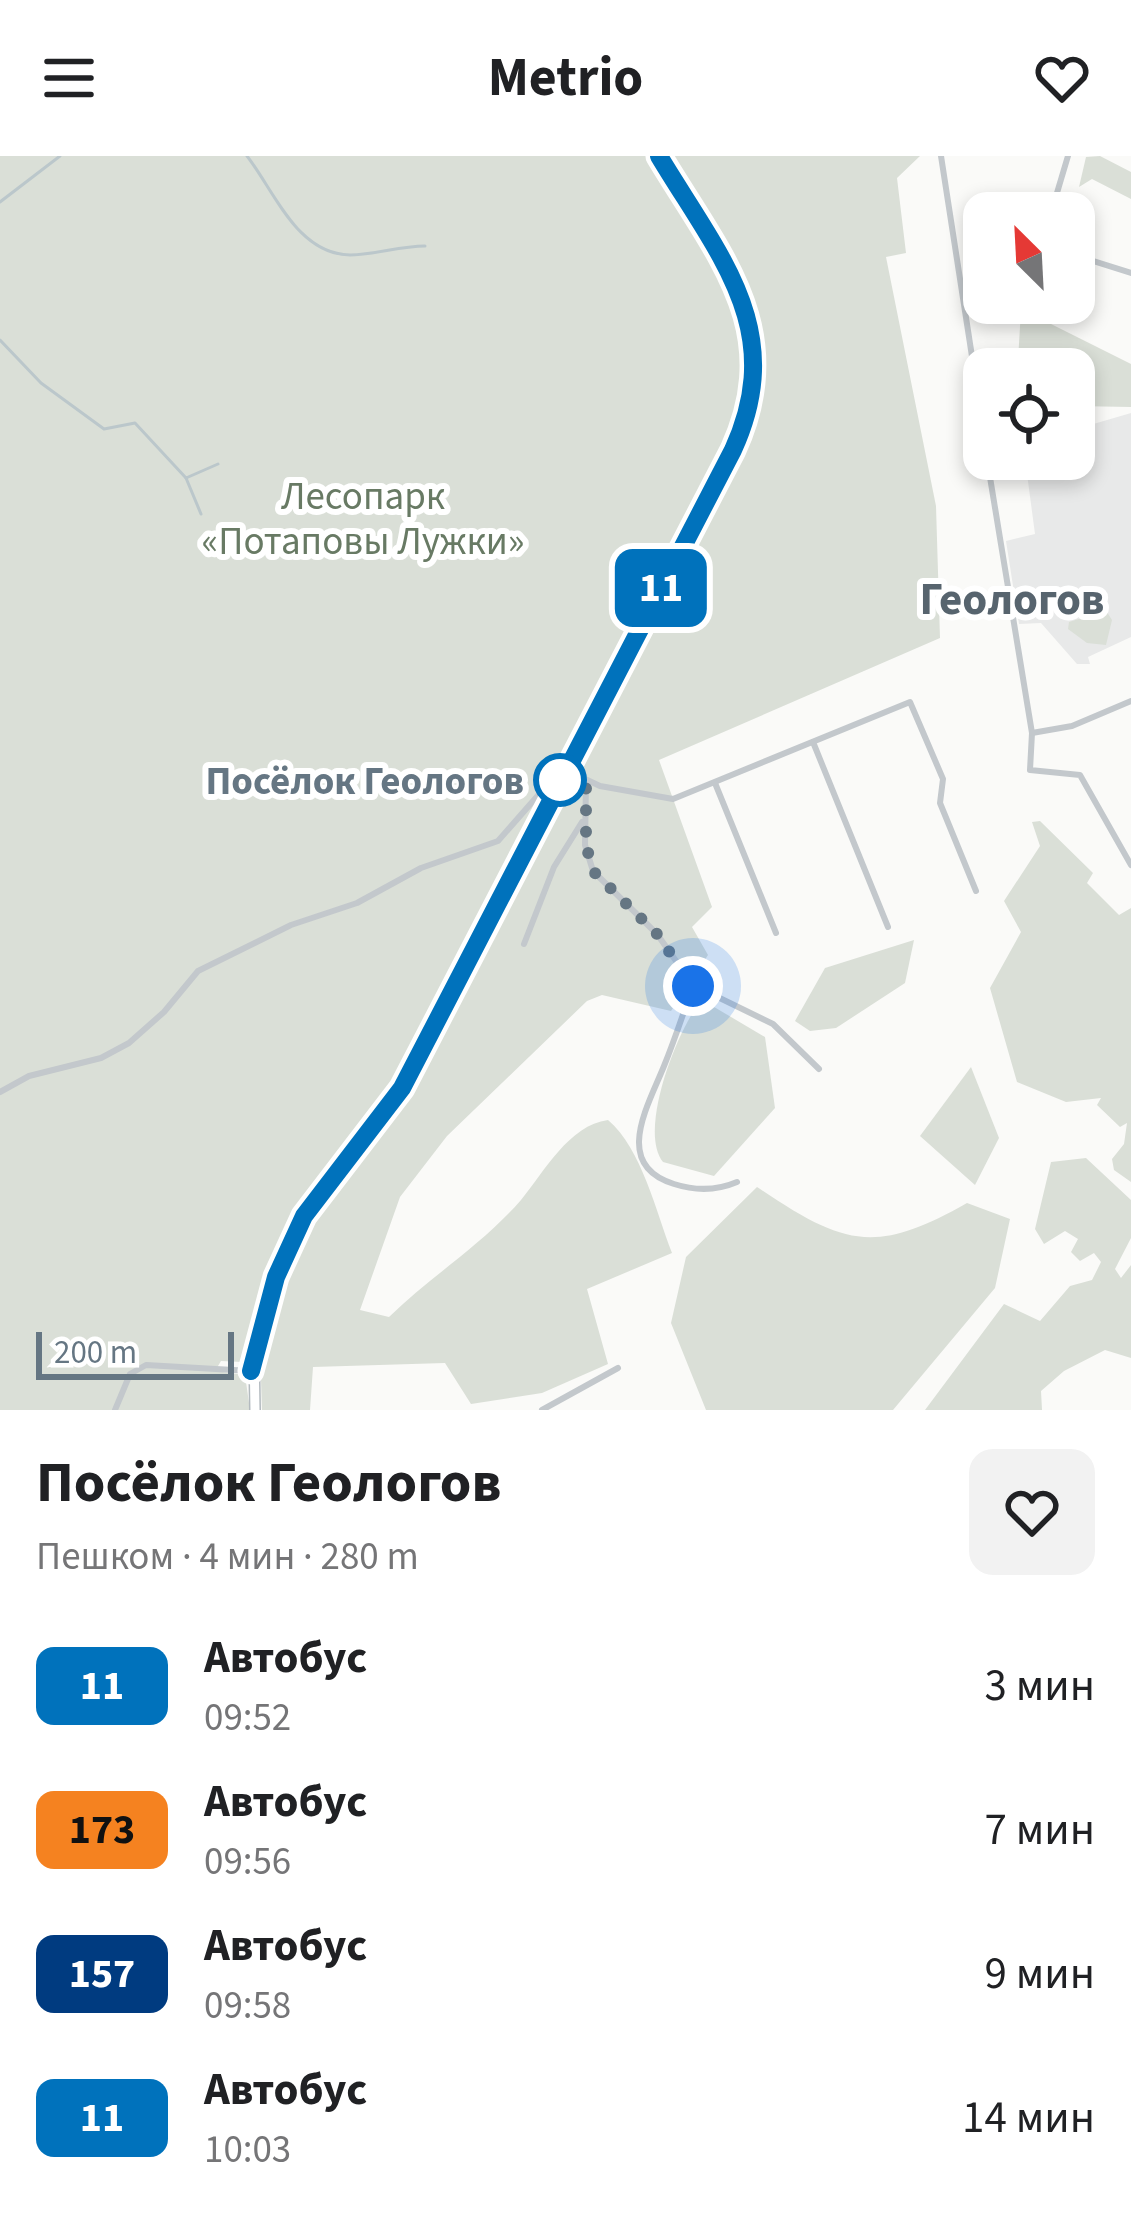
<!DOCTYPE html>
<html lang="ru">
<meta charset="utf-8">
<style>
body{margin:0;font-family:"Source Sans 3",sans-serif;background:#f2f2f2;color:#202124;height:100vh;display:flex;flex-direction:column;font-size:45px;white-space:nowrap}
*{box-sizing:border-box;margin:0}
p{font-size:39px;color:#757577}
.icon{flex:none;width:66px;height:66px;fill:none;stroke:currentColor;stroke-width:2;stroke-linecap:round;stroke-linejoin:round}
.map{position:relative;height:1254px;overflow:hidden}
.side{display:flex;flex-direction:column;background:#fff;flex:1}
.side>*{flex:none}
.badge{padding:0 24px;border-radius:18px;font-size:42px;line-height:78px}
.needle{width:78px;rotate:336deg}
.fabs{position:absolute;left:963px;top:36px;display:grid;gap:24px}
.fabs a{display:grid;place-items:center;width:132px;height:132px;border-radius:24px;background:#fff;box-shadow:0 6px 18px #0003;font-size:60px}
.scale{position:absolute;left:36px;bottom:30px;width:198px;box-sizing:border-box;padding-left:12px;border:6px solid #657683;border-top:0;font-size:33px;line-height:42px;white-space:nowrap;color:#657683;-webkit-text-stroke:9px #fff;paint-order:stroke}
.you{position:absolute;width:60px;height:60px;margin:-30px;border:9px solid #fff;border-radius:50%;background:#1a73e8;box-shadow:0 0 0 18px #1a73e833}
.map>.badge{position:absolute;translate:-50% -50%;box-shadow:0 0 0 6px #fff}
.round{display:grid;place-items:center;flex:none;width:126px;height:126px;border-radius:24px;background:#f2f2f2}
.headline{display:flex;align-items:center;justify-content:space-between;height:204px;padding:0 36px}
h1{font-size:57px;font-weight:700;line-height:90px}
ul{padding:0;list-style:none}
li{display:flex;align-items:center;gap:36px;height:144px;padding:0 36px}
li div{flex:1}
li b{display:block;font-size:45px}
li em{font-style:normal}
li .badge{min-width:132px;font-weight:700;text-align:center}
header{display:flex;justify-content:space-between;align-items:center;height:156px;padding:0 36px;background:#fff;font-size:54px;font-weight:700}
.map>svg:first-child{display:block}
.built{fill:#e8e9e9}
.green{fill:#dadfd7}
.lines{fill:none;stroke-linecap:round;stroke-linejoin:round}
.stream{stroke:#bbc7cb;stroke-width:3}
.secondary-casing{stroke:#b3babf;stroke-width:12}
.street{stroke:#c3c8cc;stroke-width:6}
.secondary{stroke:#fff;stroke-width:9}
.line-casing{stroke:#fff;stroke-width:27}
.line{stroke:#0072bc;stroke-width:18}
.walk{stroke:#657683;stroke-width:12;stroke-dasharray:0 21.6}
.stop-dot{fill:#fff;stroke:#0072bc;stroke-width:6}
.labels{text-anchor:middle;stroke-width:12;stroke-linejoin:round;paint-order:stroke}
.park-label{font-size:39px;fill:#687a64;stroke:#fff}
.stop-label{font-size:39px;font-weight:bold;fill:#657683;stroke:#fff;text-anchor:end}
.quarter-label{font-size:45px;font-weight:bold;fill:#57646e;stroke:#fff}
</style>
<header><svg class="icon" aria-label="menu" viewBox="0 0 24 24"><path d="M4 6h16M4 12h16M4 18h16"/></svg>Metrio<svg class="icon" aria-label="heart" viewBox="0 0 24 24"><path d="M12 20l-8-8c-3-5 5-10 8-4 3-6 11-1 8 4z"/></svg></header>
<div class="map">
<svg width="1131" height="1254" viewBox="0 0 1131 1254">
<rect width="100%" height="100%" fill="#fafaf8"/>
<path class="built" d="M 1131,257 L 1131,481 L 1088,501 L 1090,508 L 1077,508 L 1041,467 L 1019,468 L 1006,385 L 1035,378 L 1025,303 L 1074,303 L 1074,298 L 1089,297 L 1090,269 Z"/>
<g class="green">
<path d="M 0,0 L 920,0 L 897,22 L 906,97 L 886,101 L 936,350 L 940,482 L 659,604 L 712,751 L 692,771 L 708,799 L 671,855 L 602,839 L 587,845 L 447,980 L 400,1041 L 360,1154 L 389,1161 C 431,1120 482,1089 521,1044 C 544,1016 569,969 608,964 C 642,993 656,1056 672,1097 L 587,1133 L 608,1208 L 542,1237 L 471,1248 L 445,1207 L 313,1211 L 310,1254 L 262,1254 L 260,1194 L 271,1154 L 251,1178 L 242,1206 L 221,1205 L 215,1215 L 245,1219 L 250,1254 L 0,1254 Z"/>
<path d="M 1100,0 L 1131,16 L 1131,43 L 1092,23 L 1079,31 L 1086,1 Z"/>
<path d="M 1021,153 L 1131,208 L 1131,251 L 1074,250 L 1074,213 L 1018,205 Z"/>
<path d="M 1098,442 L 1112,464 L 1106,489 L 1087,487 L 1068,473 L 1069,466 L 1085,461 L 1082,445 Z"/>
<path d="M 1040,665 L 1093,717 L 1087,727 L 1119,759 L 1131,752 L 1131,1026 L 1114,1014 L 1112,1003 L 1124,988 L 1127,967 L 1120,971 L 1097,949 L 1101,942 L 1066,946 L 1017,926 L 990,832 L 1021,776 L 1004,745 L 1040,690 L 1032,666 Z"/>
<path d="M 914,784 L 905,827 L 836,872 L 810,875 L 795,865 L 825,812 Z"/>
<path d="M 709,848 L 765,881 L 775,952 L 714,1020 L 663,1006 C 638,975 676,878 698,849 Z"/>
<path d="M 971,911 L 999,982 L 975,1029 L 920,980 Z"/>
<path d="M 1086,1002 L 1131,1044 L 1131,1082 L 1115,1113 L 1121,1122 L 1131,1109 L 1131,1202 L 1105,1194 L 1064,1215 L 1041,1235 L 1042,1254 L 925,1254 L 1004,1148 L 1040,1165 L 1070,1130 L 1092,1124 L 1101,1106 L 1094,1097 L 1080,1105 L 1071,1096 L 1078,1083 L 1065,1075 L 1044,1088 L 1035,1073 L 1051,1006 Z"/>
<path d="M 757,1031 C 843,1089 874,1100 967,1047 L 1010,1063 L 995,1132 L 893,1254 L 706,1254 L 671,1167 L 686,1101 Z"/>
</g>
<g class="lines">
<g class="stream">
<path d="M 247,0 C 275,36 297,98 350,99 C 375,99 399,90 425,90"/>
<path d="M 0,46 L 60,0"/>
<path d="M 0,184 L 41,227 L 104,273 L 135,267 L 186,322 L 218,308"/>
<path d="M 186,322 L 201,358"/>
</g>
<g class="secondary-casing">
<path id="secondary" d="M 255,1254 L 254,1195 L 288,1092 L 320,1035 L 402,932 L 733,294 C 789,175 719,99 659,0"/>
</g>
<g class="street">
<path d="M 941,0 L 984,278"/>
<path d="M 1051,57 L 1068,0"/>
<path d="M 1074,99 L 1131,117"/>
<path d="M 987,303 L 1032,577 L 1030,614 L 1080,619 L 1131,709"/>
<path d="M 1032,577 L 1072,570 L 1131,545"/>
<path d="M 813,586 L 888,771"/>
<path d="M 566,614 L 600,630 L 673,643 L 910,546 L 943,623 L 940,647 L 976,735"/>
<path d="M 586,625 L 585,689 L 593,715 L 657,778 L 693,829 L 773,868 L 819,913"/>
<path d="M 715,627 L 776,777"/>
<path d="M 524,788 L 554,711 L 582,666"/>
<path d="M 693,829 C 684,856 675,883 664,910 C 648,950 612,1009 674,1028 C 696,1035 716,1035 737,1026"/>
<path d="M 0,936 L 29,920 L 101,902 L 129,887 L 164,856 L 198,815 L 291,769 L 357,747 L 421,712 L 498,685 L 548,628 L 557,631"/>
<path d="M 115,1254 L 130,1218 L 146,1209 L 251,1215"/>
<path d="M 542,1254 L 618,1212"/>
</g>
<use href="#secondary" class="secondary"/>
</g>
<g class="lines">
<g class="line-casing">
<path id="line" d="M 251,1215 L 276,1121 L 304,1060 L 402,932 L 733,294 C 788,174 719,100 659,0"/>
</g>
<use href="#line" class="line"/>
<path class="walk" d="M 560,624 L 566,614 L 586,623 L 586,689 L 593,715 L 657,778 L 693,830"/>
</g>
<circle class="stop-dot" cx="560" cy="624" r="24"/>
<g class="labels">
<g class="park-label">
<text x="363" y="353">Лесопарк<tspan x="363" dy="45">«Потаповы Лужки»</tspan></text>
</g>
<g class="stop-label">
<text x="524" y="638">Посёлок Геологов</text>
</g>
<g class="quarter-label">
<text x="1012" y="458">Геологов</text>
</g>
</g>
</svg>
<div class="fabs">
<a><svg class="needle" viewBox="-14 -14 28 28"><path d="M0-13l5 13h-10z" fill="#e53935"/><path d="M0 13l5-13h-10z" fill="#757577"/></svg></a>
<a><svg class="icon" aria-label="locate" viewBox="0 0 24 24"><circle cx="12" cy="12" r="6"/><path d="M12 2v4M12 18v4M2 12h4M18 12h4"/></svg></a>
</div>
<div class="scale">200 m</div>
<div class="you" style="left:693px;top:830px"></div>
<b class="badge" style="left:661px;top:432px;background:#0072bc;color:#fff">11</b>
</div>
<section class="side">
<div class="headline"><div><h1>Посёлок Геологов</h1><p>Пешком · 4 мин · 280 m</p></div><a class="round"><svg class="icon" aria-label="heart" viewBox="0 0 24 24"><path d="M12 20l-8-8c-3-5 5-10 8-4 3-6 11-1 8 4z"/></svg></a></div>
<ul>
<li><span class="badge" style="background:#0072bc;color:#fff">11</span><div><b>Автобус</b><p>09:52</p></div><em>3 мин</em></li>
<li><span class="badge" style="background:#f58220;color:#111">173</span><div><b>Автобус</b><p>09:56</p></div><em>7 мин</em></li>
<li><span class="badge" style="background:#003b80;color:#fff">157</span><div><b>Автобус</b><p>09:58</p></div><em>9 мин</em></li>
<li><span class="badge" style="background:#0072bc;color:#fff">11</span><div><b>Автобус</b><p>10:03</p></div><em>14 мин</em></li>
</ul>
</section>
